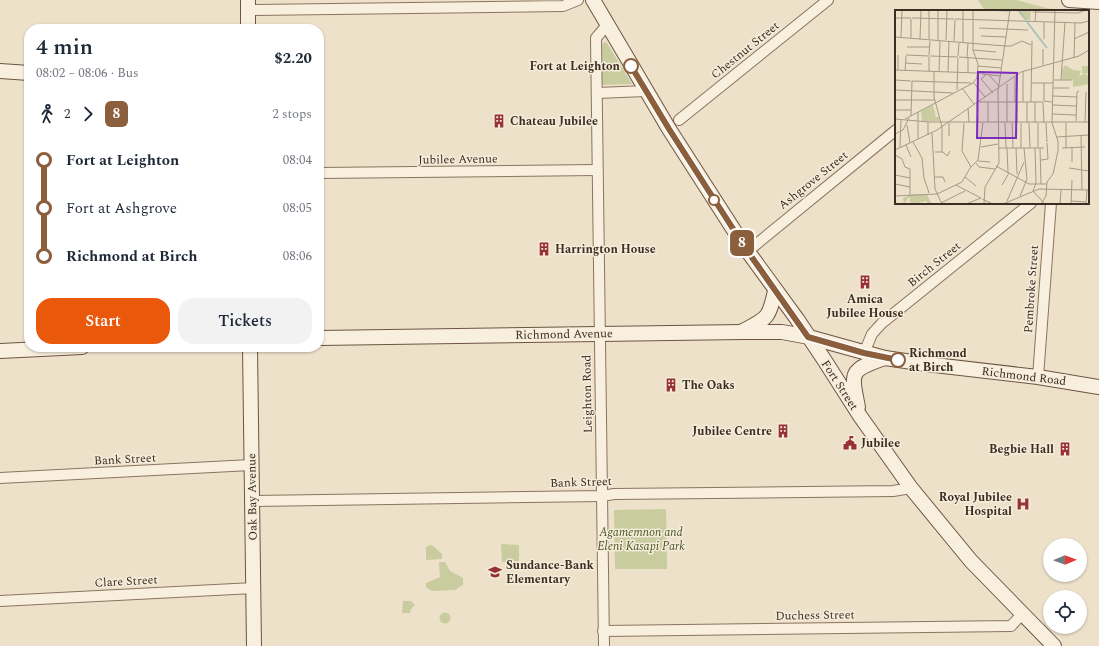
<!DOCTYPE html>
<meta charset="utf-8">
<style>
body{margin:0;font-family:Spectral,serif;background:#f2f2f3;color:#1f2937;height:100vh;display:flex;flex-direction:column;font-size:15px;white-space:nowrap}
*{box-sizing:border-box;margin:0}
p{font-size:13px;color:#747a83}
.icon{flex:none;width:22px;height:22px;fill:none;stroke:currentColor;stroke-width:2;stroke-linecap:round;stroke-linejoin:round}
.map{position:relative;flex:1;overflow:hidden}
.side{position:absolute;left:24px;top:24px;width:300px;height:328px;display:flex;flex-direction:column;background:#fff;border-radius:16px;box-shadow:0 1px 3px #0004}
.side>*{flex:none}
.badge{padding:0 8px;border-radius:6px;font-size:14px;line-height:26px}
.needle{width:26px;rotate:89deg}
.fabs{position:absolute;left:1043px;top:538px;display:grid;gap:8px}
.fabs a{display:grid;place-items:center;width:44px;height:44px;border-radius:50%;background:#fff;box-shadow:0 1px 3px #0004;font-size:20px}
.map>.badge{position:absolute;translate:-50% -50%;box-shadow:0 0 0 2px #fff}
.legs{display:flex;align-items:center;gap:6px;height:44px;padding:0 12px;font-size:13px}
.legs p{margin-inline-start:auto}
.headline{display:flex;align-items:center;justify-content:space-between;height:68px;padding:0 12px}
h1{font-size:22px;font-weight:600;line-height:30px}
.cta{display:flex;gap:8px;margin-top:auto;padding:8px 12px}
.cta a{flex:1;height:46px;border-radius:16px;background:#ea580c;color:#fff;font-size:16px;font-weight:600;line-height:46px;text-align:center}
.cta a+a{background:#f2f2f3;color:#1f2937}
ul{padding:0 12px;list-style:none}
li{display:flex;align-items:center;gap:14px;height:48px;font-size:15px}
li i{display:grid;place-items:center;width:6px;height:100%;margin:0 5px;background:currentColor}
li i::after{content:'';width:10px;height:10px;margin:-5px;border:3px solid;border-radius:50%;background:#fff}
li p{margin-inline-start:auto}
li:first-child i{background:linear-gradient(#0000 50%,currentColor 0)}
li:last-child i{background:linear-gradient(currentColor 50%,#0000 0)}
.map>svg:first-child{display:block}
.green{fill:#c8cc9e}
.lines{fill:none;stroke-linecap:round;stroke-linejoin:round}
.street-casing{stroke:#8a745f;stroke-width:12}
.secondary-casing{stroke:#6c5542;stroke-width:16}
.street{stroke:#f8efde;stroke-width:10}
.secondary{stroke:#f8efde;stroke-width:14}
.line-1-casing{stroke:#fff;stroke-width:9}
.line-1{stroke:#8b5e3c;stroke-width:6}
.stop-1-dot{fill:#fff;stroke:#8b5e3c;stroke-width:2}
.labels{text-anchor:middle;stroke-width:3;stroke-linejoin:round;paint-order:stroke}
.street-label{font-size:12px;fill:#3b2d22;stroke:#f5ecda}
.stop-label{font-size:12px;font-weight:bold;fill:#3b2d22;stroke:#f5ecda;text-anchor:end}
.poi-label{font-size:12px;font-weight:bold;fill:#3b2d22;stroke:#f5ecda;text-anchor:start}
.park-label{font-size:12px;font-style:italic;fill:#4d5629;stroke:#f5ecda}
.inset-river{fill:none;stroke:#abc2ba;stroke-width:2}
.inset-road{fill:none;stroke:#a69987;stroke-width:1}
.view{fill:#7b2cbf;fill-opacity:0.15;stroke:#7b2cbf;stroke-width:2}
.inset-edge{fill:none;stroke:#3b2d22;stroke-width:2}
</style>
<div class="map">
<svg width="1099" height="646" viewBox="0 0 1099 646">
<rect width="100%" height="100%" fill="#ede1ca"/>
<g class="green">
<path d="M 978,0 L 1016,0 L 1046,8 L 1065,11 L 985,11 Z"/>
<path d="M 605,42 L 607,43 L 632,84 L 601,85 L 601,45 Z"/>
<path d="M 666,509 L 667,569 L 615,569 L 614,510 Z"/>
<path d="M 501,544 L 519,545 L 519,562 L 502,562 Z"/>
<path d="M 432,545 L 442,554 L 442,559 L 426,560 L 426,547 L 428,546 Z"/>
<path d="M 439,562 L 445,562 L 450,571 L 463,578 L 463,585 L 455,590 L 432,591 L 426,587 L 426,583 L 440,577 Z"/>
<path d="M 403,601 L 411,601 L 415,605 L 411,609 L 410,613 L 402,613 Z"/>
<circle cx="445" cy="618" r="5.5"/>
</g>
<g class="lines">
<g class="street-casing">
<g id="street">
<path d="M 248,10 L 563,6 L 578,0"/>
<path d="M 597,93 L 646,91"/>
<path d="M 679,120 L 828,0"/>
<path d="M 319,173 L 597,170"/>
<path d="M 748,251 L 896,130"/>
<path d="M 864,353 L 872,334 L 882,323 L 1031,203"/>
<path d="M 1038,377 L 1051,203"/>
<path d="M 0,478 L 251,465"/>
<path d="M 253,501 L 602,496 L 614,494 L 893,491 L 911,488"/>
<path d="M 0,601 L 254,588"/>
<path d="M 603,631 L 1011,626 L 1022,614"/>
<path d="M 604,646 L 596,38 L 607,25"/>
</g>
</g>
<g class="secondary-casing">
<g id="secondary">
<path d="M 593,0 L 669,129 L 746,249 L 797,319 L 825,361 L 860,416 L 911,488 L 971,561 L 1054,646"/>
<path d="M 1069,0 L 1099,2"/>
<path d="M 248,29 L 248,0"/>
<path d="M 0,71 L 29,73"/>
<path d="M 743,331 C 767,318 769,319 775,291"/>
<path d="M 319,338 L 743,332 L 782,332 L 809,337 L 885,358 L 926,364 L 1038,377 L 1099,387"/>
<path d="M 250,347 L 254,646"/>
<path d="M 0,351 L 82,347"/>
<path d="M 858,407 C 851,372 849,370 885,358"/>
</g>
</g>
<use href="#street" class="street"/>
<use href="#secondary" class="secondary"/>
</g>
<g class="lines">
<g class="line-1-casing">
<path id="line-1" d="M 631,66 L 669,129 L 746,249 L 808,337 L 864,353 L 898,360"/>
</g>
<use href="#line-1" class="line-1"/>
</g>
<defs>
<g id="building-bare" transform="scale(1.08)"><path d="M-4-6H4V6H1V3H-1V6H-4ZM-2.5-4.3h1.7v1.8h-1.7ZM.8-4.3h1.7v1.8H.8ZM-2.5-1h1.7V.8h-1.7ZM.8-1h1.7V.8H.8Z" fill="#963136" stroke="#f5ecda" stroke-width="2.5" paint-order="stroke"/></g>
<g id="civic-bare" transform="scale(1.08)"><path d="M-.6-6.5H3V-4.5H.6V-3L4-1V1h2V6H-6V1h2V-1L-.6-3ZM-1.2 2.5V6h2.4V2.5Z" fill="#963136" stroke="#f5ecda" stroke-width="2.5" paint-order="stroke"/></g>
<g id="hospital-bare" transform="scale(1.08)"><path d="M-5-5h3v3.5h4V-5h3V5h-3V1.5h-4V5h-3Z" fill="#963136" stroke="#f5ecda" stroke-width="2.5" paint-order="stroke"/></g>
<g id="school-bare" transform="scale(1.08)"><path d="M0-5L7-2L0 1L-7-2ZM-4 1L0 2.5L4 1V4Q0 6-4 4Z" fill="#963136" stroke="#f5ecda" stroke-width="2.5" paint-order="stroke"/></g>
</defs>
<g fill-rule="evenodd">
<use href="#building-bare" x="499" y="121"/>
<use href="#building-bare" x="544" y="249"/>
<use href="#building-bare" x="865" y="282"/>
<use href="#building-bare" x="671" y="385"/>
<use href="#building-bare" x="783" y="431"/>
<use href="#civic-bare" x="850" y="443"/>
<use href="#building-bare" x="1065" y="449"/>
<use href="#hospital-bare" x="1023" y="504"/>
<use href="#school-bare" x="495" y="572"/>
</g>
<g class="stop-1-dot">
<circle cx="631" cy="66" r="7"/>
<circle cx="714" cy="200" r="5"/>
<circle cx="898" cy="360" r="7"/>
</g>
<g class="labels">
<g class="street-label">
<text transform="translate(745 50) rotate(-39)" y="4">Chestnut Street</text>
<text transform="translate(458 159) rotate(-1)" y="4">Jubilee Avenue</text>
<text transform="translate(813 180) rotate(-39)" y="4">Ashgrove Street</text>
<text transform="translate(934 264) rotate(-39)" y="4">Birch Street</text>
<text transform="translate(1031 289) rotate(-86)" y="4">Pembroke Street</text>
<text transform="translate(564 334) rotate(-1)" y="4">Richmond Avenue</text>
<text transform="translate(1024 376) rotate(7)" y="4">Richmond Road</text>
<text transform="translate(840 385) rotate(57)" y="4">Fort Street</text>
<text transform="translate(587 394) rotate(-91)" y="4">Leighton Road</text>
<text transform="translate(125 459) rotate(-3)" y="4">Bank Street</text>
<text transform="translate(581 482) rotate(-2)" y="4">Bank Street</text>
<text transform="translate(252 497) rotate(-91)" y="4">Oak Bay Avenue</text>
<text transform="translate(126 581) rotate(-3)" y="4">Clare Street</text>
<text transform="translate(815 615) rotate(-1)" y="4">Duchess Street</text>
</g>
<g class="stop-label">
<text x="620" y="70">Fort at Leighton</text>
<text x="909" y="357" text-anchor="start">Richmond<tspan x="909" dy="14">at Birch</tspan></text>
</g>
<g class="poi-label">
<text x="510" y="125">Chateau Jubilee</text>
<text x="555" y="253">Harrington House</text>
<text x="865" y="303" text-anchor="middle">Amica<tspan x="865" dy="14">Jubilee House</tspan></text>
<text x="682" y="389">The Oaks</text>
<text x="772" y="435" text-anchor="end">Jubilee Centre</text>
<text x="861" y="447">Jubilee</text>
<text x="1054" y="453" text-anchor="end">Begbie Hall</text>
<text x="1012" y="501" text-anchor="end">Royal Jubilee<tspan x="1012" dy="14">Hospital</tspan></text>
<text x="506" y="569">Sundance-Bank<tspan x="506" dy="14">Elementary</tspan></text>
</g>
<g class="park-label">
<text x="641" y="536">Agamemnon and<tspan x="641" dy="14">Eleni Kasapi Park</tspan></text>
</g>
</g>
<g transform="translate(895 10)">
<rect width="194" height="194" fill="#ede1ca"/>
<path d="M 123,0 L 136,0 L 135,10 L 132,10 ZM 170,55 L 178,60 L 186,61 L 184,66 L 190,64 L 187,63 L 187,56 L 194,56 L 194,63 L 190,64 L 194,66 L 194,74 L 178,77 L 178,70 L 167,69 L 167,60 ZM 38,95 L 41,107 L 44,107 L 45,111 L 27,111 L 26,101 ZM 19,184 L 32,184 L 36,193 L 32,194 L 32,191 L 18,194 L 14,191 L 16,188 L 13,188 L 9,194 L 8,188 Z" fill="#c8cc9e"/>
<path class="inset-river" d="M 123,0 L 131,10M 132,12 L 152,38"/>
<path class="inset-road" d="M 85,0 L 115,1M 138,2 L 183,3 L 191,0M 0,8 L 16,8M 17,8 L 59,9M 60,9 L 186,13 L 194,11M 140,12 L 141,0M 84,18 L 133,20M 86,26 L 111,27M 0,27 L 110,36M 6,27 L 7,0M 16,28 L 16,9M 25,29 L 26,0M 34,29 L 34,0M 149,29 L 149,12M 179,29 L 194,22M 43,30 L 43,0M 51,30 L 52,0M 59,31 L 60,10M 68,32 L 68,0M 110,36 L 116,36 L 127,31 L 136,35M 12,37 L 35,37M 78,40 L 101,42M 11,45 L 34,46M 34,45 L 35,31M 35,46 L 63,47M 63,46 L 64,33M 64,47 L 107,50M 72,47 L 73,33M 179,48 L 180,13M 10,53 L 27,54M 148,55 L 148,39M 83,56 L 106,58M 0,60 L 82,63M 3,60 L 3,45M 10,61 L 11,46M 34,61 L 34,47M 39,62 L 39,87 L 47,117 L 47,142M 44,62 L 45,31M 53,62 L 54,31M 73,63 L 73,47M 87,64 L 106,66M 91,65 L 86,69 L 98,83M 94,65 L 104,76M 120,67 L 120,92M 0,70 L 16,71M 159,70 L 177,70M 166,70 L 170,12M 17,71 L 76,73M 78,72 L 90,87M 136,73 L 158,73M 149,73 L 149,91 L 157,92M 112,74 L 112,112M 67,78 L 79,94M 158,78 L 174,78M 0,80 L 58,83M 62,80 L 63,48M 157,86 L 182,87M 0,90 L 40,90M 84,92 L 148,92 L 149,113M 128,92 L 128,61M 136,92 L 137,31M 140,92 L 140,113M 82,93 L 83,113M 157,95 L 181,96M 73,98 L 74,112M 0,100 L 16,100M 23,102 L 23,129M 157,104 L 181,105M 16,106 L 17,71M 0,109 L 34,112 L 194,112M 10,109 L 78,73 L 82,68 L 83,54 L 78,40 L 78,0M 181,111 L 182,82 L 184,81M 33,112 L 33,125M 93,112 L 93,92M 190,112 L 191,82M 54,113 L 54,126M 69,113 L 67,141 L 76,157M 110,113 L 111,138M 117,113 L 118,138M 122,113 L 122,92M 126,113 L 126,138M 132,113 L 132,92M 134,113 L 135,138M 143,113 L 143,138M 151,113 L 152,132M 157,113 L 160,0M 171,113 L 171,138M 12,115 L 15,133M 37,123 L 40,179 L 47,194M 0,124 L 8,120 L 14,108M 186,126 L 187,180M 161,127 L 194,125M 18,132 L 27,148 L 29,168 L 34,183M 11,135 L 16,147M 5,137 L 6,110M 86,137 L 103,134M 104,138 L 149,138M 112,138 L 113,163M 121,138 L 122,164M 145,138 L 146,174M 167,138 L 190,137M 177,138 L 177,152M 0,140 L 42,120 L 126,62 L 184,46 L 194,40M 40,142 L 48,142 L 52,146 L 55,141M 0,145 L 7,149 L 10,157 L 15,159 L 15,185M 146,150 L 153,149 L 152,133M 83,151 L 95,152M 81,153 L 84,157 L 100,159M 101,156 L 134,174 L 152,174M 174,158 L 194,161M 0,165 L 15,168M 40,167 L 48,167 L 50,172M 70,167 L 81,176M 0,174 L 15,177M 61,175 L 86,188M 107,175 L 114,163M 138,181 L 141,173 L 140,138M 138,181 L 150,194M 0,186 L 42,184 L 67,172 L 75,158 L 83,150 L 88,113M 125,186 L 132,169 L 129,138M 87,189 L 98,194M 112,191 L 129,152M 176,191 L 191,192M 46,193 L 70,181M 71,194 L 86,188M 89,194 L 90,177 L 104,153 L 103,81 L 115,0M 108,194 L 144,179 L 194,180M 146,194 L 151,186 L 152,172 L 158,164 L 163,141 L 163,131 L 157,113M 165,194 L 166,180M 176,194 L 177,170M 191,194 L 192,180"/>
<path class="view" d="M 83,62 L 122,63 L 121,128 L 82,128 Z"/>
<rect width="194" height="194" class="inset-edge"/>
</g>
</svg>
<div class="fabs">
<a><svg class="needle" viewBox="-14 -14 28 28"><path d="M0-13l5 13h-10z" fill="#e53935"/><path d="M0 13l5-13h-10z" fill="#747a83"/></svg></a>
<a><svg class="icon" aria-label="locate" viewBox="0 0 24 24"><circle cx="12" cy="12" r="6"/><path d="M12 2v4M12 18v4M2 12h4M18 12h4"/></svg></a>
</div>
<b class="badge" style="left:742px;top:243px;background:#8b5e3c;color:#fff">8</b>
<section class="side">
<div class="headline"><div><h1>4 min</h1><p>08:02 – 08:06 · Bus</p></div><b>$2.20</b></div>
<div class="legs"><svg class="icon" aria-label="walk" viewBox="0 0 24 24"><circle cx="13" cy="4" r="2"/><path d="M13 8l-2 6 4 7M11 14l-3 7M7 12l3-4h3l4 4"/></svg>2<svg class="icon" aria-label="forward" viewBox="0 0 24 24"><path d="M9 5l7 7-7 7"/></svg><b class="badge" style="background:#8b5e3c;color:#fff">8</b><p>2 stops</p></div>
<ul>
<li><i style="color:#8b5e3c"></i><b>Fort at Leighton</b><p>08:04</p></li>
<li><i style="color:#8b5e3c"></i><span>Fort at Ashgrove</span><p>08:05</p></li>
<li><i style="color:#8b5e3c"></i><b>Richmond at Birch</b><p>08:06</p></li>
</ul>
<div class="cta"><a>Start</a><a>Tickets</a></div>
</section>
</div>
